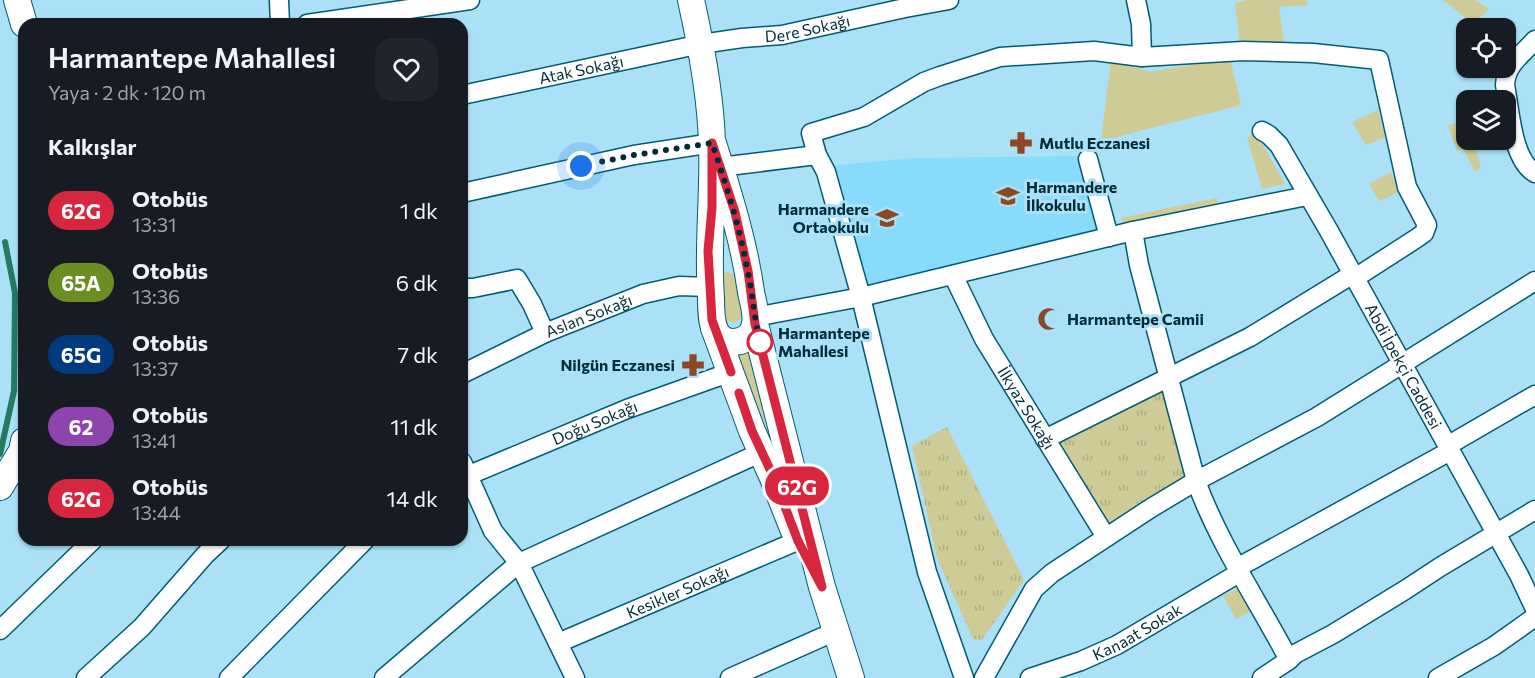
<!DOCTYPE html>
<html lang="tr">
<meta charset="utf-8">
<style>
body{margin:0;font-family:Commissioner,sans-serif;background:#20242c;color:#f1f3f6;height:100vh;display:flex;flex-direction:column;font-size:22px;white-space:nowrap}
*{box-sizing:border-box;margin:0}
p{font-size:20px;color:#9ea1a6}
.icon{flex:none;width:33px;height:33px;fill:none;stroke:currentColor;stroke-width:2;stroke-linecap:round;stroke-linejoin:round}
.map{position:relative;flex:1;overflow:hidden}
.side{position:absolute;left:18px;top:18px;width:450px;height:528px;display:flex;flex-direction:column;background:#171b24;border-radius:18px;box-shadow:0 2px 4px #0004}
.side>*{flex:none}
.badge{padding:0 12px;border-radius:20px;font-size:21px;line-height:39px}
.controls{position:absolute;left:1456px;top:18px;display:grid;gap:12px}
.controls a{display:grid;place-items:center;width:60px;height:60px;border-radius:12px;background:#171b24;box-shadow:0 2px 4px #0004;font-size:30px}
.you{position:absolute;width:30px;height:30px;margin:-15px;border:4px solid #fff;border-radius:50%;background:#1a73e8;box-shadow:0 0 0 9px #1a73e833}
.map>.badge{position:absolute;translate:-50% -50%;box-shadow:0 0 0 3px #fff}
h2{padding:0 30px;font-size:22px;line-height:54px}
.round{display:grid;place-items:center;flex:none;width:63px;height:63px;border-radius:18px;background:#20242c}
.head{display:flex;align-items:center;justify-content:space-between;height:102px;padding:0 30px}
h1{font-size:28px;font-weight:600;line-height:45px}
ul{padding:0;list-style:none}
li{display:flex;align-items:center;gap:18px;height:72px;padding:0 30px}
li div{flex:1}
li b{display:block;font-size:22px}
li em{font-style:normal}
li .badge{min-width:66px;font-weight:700;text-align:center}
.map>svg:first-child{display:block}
.built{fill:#89dbfb}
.grass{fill:#cecb96}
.park{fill:url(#park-tufts)}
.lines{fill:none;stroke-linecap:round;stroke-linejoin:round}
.stream{stroke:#267a63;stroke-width:6}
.street-casing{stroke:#005c75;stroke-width:21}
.secondary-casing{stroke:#005c75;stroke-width:28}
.street{stroke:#fff;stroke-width:18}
.secondary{stroke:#fff;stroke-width:26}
.line-casing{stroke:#fff;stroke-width:14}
.line{stroke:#d7263d;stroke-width:9}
.walk{stroke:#002c3a;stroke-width:6;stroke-dasharray:0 10.8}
.stop-dot{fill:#fff;stroke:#d7263d;stroke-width:3}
.labels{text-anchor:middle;stroke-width:6;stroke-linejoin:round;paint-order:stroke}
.street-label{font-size:16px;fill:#002c3a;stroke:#abe1f7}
.poi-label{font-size:16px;font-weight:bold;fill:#002c3a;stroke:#abe1f7;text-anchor:start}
.stop-label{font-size:16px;font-weight:bold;fill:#002c3a;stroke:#abe1f7;text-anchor:start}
</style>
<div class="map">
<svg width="1535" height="678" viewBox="0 0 1535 678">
<defs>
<pattern id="park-tufts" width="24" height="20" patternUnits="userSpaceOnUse" patternTransform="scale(1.5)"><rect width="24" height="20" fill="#cecb96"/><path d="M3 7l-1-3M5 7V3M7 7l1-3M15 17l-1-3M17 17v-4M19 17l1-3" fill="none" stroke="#afae82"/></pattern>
</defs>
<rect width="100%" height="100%" fill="#abe1f7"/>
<path class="built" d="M 1082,156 L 1103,233 L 865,289 L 828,166 L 914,158 Z"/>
<g class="grass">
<path d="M 1246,0 L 1307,0 L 1308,5 L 1279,7 L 1284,42 L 1240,44 L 1235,3 Z"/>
<path d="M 1443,0 L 1475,0 L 1489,9 L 1470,28 L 1467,28 L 1465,34 L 1459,30 L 1467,19 Z"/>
<path d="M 1230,58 L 1241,105 L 1101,141 L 1111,59 L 1150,72 Z"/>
<path d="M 1378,110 L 1386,137 L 1366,145 L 1352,122 Z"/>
<path d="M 1467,119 L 1467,140 L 1473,140 L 1481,168 L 1475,172 L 1463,149 L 1457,151 L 1448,126 Z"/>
<path d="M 1252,134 L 1263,145 L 1285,184 L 1262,189 L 1247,137 Z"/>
<path d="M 1391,172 L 1399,192 L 1379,201 L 1369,184 Z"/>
<path d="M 1217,198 L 1218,204 L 1124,224 L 1121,218 Z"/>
<path d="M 726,272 L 737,275 L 743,317 L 734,323 L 724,320 L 721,274 Z"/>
<path d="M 749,342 L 766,426 L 734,346 Z"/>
<path d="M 1238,588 L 1251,611 L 1236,619 L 1223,596 Z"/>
</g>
<g class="park">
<path d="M 1158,377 L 1190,476 L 1105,527 L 1053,432 Z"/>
<path d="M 947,427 L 1024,580 L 982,640 L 973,639 L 937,558 L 912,446 Z"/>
</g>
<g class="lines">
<path class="stream" d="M 0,454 L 14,391 L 15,293 L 5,242"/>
<g class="street-casing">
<g id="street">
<path d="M 279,0 L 280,24"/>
<path d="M 1136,0 L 1141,24 L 1142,57"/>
<path d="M 307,24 L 470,0"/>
<path d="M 1535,40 C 1522,55 1506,64 1505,85 C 1510,110 1512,160 1535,173"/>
<path id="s1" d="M 462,95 L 701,44 L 742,38 L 782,35 L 905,8 L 949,0"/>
<path id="s2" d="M 1262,131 L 1269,135 L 1279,145 L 1329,231 L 1519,575 L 1535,609"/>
<path d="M 817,155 L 811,133 L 864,117 L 924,82 L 940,76 L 1000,57 L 1094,51 L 1142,57 L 1243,51 L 1313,53 L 1379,60 L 1407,187 L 1427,225 L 1424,233 L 1417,238 L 1355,278"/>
<path d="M 1088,159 L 1109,237"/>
<path d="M 720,167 L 817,155 L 826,172 L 861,297 L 1133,231"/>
<path d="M 462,193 L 634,155 L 713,143"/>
<path id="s3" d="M 953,275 L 984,339 L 1106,537"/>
<path id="s4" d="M 462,288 L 473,288 L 517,279 L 532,304 L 545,333 L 643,294 L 679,286 L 710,287"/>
<path d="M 755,317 L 861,297 L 927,572 L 964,678"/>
<path d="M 462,374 L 545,333"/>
<path d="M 1045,439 L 1250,337 L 1353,274"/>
<path d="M 1447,446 L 1535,395"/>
<path d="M 462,462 L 493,531 L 519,563 L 575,678"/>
<path id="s5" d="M 462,478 L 627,409 L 731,372"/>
<path d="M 1237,568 L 1450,451"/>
<path d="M 0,630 L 93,540"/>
<path id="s6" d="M 558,643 L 797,541"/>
<path d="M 1289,660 L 1295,654 L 1333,634 L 1405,590 L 1440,567 L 1535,510"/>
<path d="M 86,678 L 142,627 L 205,555 L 221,540"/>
<path d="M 229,678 L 365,540"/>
<path d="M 384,678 L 519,563 L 762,452"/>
<path d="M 730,678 L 836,631"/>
<path d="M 984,678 L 1034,589 L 1052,573 L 1151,508 L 1196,481 L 1317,417 L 1535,281"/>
<path id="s7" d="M 1030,678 L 1081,661 L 1117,645 L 1239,573"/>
<path d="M 1262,678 L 1289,660 C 1258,601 1219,544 1196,481 L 1139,265 L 1133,231 L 1307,196"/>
<path d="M 1438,678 L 1494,646 L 1535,617"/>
</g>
</g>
<g class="secondary-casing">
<g id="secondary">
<path d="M 17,0 L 24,24"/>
<path d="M 691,0 C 701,45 711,98 712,144 C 714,196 707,246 711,298 C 711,308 711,321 715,330 C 723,349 752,344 755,324 C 757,314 753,302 751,292 C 744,241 728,192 713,143"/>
<path d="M 755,324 L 822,587 L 851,678"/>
<path d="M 714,328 L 752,431 L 773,478 L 794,531"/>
<path d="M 0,487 L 22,451 L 24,441"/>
</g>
</g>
<use href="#street" class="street"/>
<use href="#secondary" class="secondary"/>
</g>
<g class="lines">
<g class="line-casing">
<path id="line" d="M 731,372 L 712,320 L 708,251 L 712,208 L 712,143 L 735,212 L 748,271 L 755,324 L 822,587 L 798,541 L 774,478 L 752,431 L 739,393"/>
</g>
<use href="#line" class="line"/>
<path class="walk" d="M 581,166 L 634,155 L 712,143 C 726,184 739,225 747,268 C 753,294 754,320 761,346 L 760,342"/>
</g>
<defs>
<g id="pharmacy-bare" transform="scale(1.8)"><path d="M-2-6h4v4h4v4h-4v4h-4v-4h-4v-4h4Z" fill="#8e4725" stroke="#abe1f7" stroke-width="2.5" paint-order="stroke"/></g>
<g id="school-bare" transform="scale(1.8)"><path d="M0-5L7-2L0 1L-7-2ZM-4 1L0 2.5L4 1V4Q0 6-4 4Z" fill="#8e4725" stroke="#abe1f7" stroke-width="2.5" paint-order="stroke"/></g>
<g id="mosque-bare" transform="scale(1.8)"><path d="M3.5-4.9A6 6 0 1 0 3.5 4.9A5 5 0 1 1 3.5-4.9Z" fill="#8e4725" stroke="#abe1f7" stroke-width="2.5" paint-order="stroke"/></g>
</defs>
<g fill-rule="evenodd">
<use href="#pharmacy-bare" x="1021" y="143"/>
<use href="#school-bare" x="1008" y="196"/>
<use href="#school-bare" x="887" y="218"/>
<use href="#mosque-bare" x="1049" y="319"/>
<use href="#pharmacy-bare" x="693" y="365"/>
</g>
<circle class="stop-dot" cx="760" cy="342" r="12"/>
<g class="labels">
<g class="street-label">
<text dy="6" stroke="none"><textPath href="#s1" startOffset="352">Dere Sokağı</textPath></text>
<text dy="6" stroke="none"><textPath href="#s1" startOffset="122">Atak Sokağı</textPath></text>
<text dy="6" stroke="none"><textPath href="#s4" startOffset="164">Aslan Sokağı</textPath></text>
<text dy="6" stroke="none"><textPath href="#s2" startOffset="276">Abdi İpekçi Caddesi</textPath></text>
<text dy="6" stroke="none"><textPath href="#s3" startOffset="152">İlkyaz Sokağı</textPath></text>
<text dy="6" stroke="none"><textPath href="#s5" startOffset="144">Doğu Sokağı</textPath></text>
<text dy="6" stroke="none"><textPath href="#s6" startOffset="130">Kesikler Sokağı</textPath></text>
<text dy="6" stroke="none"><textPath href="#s7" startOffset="117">Kanaat Sokak</textPath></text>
</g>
<g class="poi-label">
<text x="1039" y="149">Mutlu Eczanesi</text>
<text x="1026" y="193">Harmandere<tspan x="1026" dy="18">İlkokulu</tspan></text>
<text x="869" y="215" text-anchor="end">Harmandere<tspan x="869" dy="18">Ortaokulu</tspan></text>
<text x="1067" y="325">Harmantepe Camii</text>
<text x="675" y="371" text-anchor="end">Nilgün Eczanesi</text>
</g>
<g class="stop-label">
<text x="778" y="339">Harmantepe<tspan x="778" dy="18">Mahallesi</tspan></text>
</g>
</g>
</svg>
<div class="controls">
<a><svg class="icon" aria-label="locate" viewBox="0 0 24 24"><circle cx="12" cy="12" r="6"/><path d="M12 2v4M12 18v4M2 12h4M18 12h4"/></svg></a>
<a><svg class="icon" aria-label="layers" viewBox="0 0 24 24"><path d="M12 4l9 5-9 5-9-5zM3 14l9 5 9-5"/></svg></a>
</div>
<div class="you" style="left:581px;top:166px"></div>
<b class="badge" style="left:797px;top:486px;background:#d7263d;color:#fff">62G</b>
<section class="side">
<div class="head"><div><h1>Harmantepe Mahallesi</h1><p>Yaya · 2 dk · 120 m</p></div><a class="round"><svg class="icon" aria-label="heart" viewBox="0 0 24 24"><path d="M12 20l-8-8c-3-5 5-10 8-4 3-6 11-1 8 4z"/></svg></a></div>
<h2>Kalkışlar</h2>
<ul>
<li><span class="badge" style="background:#d7263d;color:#fff">62G</span><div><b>Otobüs</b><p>13:31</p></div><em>1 dk</em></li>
<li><span class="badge" style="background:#6b8e23;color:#fff">65A</span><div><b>Otobüs</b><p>13:36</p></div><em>6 dk</em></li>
<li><span class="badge" style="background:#003b80;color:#fff">65G</span><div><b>Otobüs</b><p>13:37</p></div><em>7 dk</em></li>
<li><span class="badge" style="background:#8e44ad;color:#fff">62</span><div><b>Otobüs</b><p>13:41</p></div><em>11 dk</em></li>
<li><span class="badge" style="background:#d7263d;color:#fff">62G</span><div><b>Otobüs</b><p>13:44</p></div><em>14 dk</em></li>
</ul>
</section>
</div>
